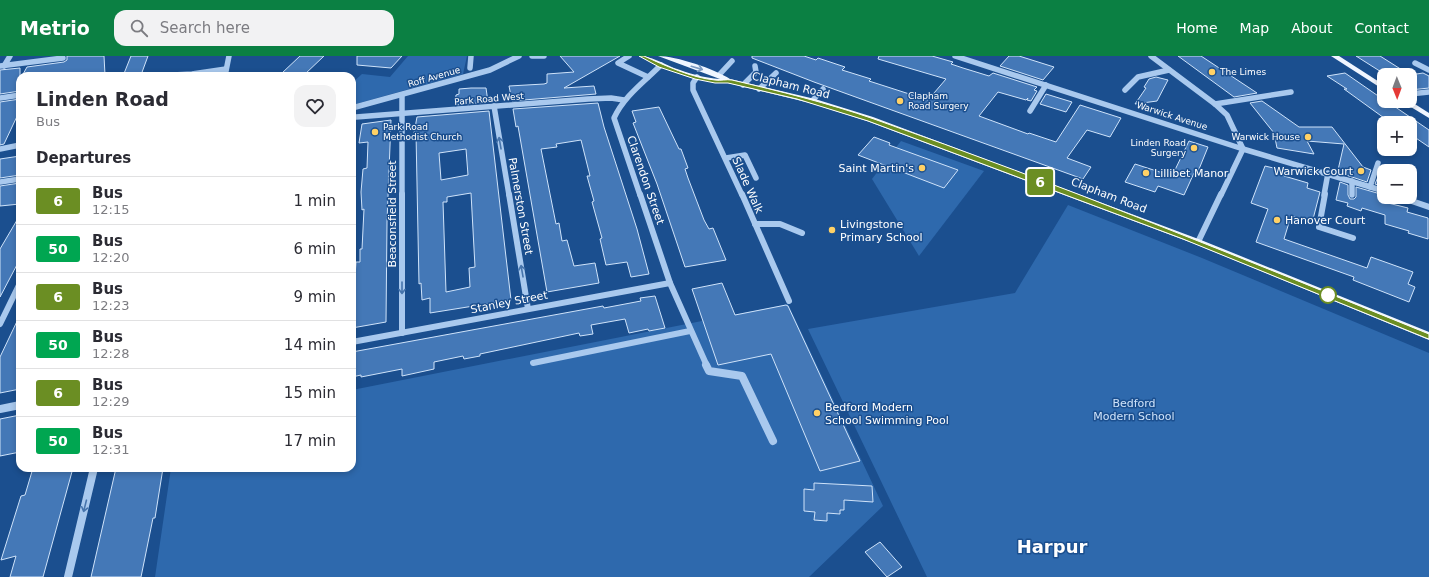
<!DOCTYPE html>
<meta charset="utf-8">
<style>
body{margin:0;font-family:"DejaVu Sans",sans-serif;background:#f2f2f3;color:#2b2b33;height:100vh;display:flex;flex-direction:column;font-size:15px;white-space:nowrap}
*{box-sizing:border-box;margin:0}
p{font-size:13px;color:#7c7c81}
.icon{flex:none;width:22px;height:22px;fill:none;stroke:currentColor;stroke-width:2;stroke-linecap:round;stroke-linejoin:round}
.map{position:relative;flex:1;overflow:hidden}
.side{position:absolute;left:16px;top:16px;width:340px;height:400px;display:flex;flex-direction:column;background:#fff;border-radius:12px;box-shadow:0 2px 6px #0003}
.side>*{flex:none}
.badge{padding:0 8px;border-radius:3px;font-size:14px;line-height:26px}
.needle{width:26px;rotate:179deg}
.tools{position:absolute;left:1377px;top:12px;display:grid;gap:8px}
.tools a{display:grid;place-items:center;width:40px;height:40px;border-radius:8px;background:#fff;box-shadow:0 2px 6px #0003;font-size:20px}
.map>.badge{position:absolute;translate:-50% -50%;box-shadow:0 0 0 2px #fff}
h2{padding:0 20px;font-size:15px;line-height:36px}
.round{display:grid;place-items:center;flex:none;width:42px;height:42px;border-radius:12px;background:#f2f2f3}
.headline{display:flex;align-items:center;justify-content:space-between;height:68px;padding:0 20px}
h1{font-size:19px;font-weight:600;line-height:30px}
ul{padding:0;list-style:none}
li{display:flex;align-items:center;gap:12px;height:48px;padding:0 20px;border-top:1px solid #e1e1e2}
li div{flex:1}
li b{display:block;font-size:15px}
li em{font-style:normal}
li .badge{min-width:44px;font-weight:700;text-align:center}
header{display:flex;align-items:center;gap:24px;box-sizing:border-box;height:56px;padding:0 20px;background:#0b8043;color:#fff}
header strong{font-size:19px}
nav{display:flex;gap:22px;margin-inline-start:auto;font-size:14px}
.search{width:280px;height:36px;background:#f2f2f3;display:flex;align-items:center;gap:10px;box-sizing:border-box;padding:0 14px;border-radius:12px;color:#7c7c81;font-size:15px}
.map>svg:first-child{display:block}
.green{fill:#2e69ad}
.building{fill:#4478b7;stroke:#cfe3fa;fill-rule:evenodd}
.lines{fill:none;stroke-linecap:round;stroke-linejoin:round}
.minor-far2{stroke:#a9c9ee;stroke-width:5.5}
.minor-far1{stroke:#a9c9ee;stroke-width:6}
.minor{stroke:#a9c9ee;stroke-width:8}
.major{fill:#f0f6ff;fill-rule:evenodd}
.oneway{stroke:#7b9ac1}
.oneway2{stroke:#4674ac}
.line{fill:#6b8e23;stroke:#fff}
.poi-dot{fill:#ffd166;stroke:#1b4f8f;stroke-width:1.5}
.stop-dot{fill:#fff;stroke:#6b8e23;stroke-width:2}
.labels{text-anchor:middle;stroke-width:3;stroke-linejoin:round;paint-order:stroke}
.far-poi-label{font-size:9px;fill:#fff;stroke:#1b4f8f;text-anchor:start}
.far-street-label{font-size:9px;fill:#fff;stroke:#1b4f8f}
.street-label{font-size:11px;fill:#fff;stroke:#1b4f8f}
.poi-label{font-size:11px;fill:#fff;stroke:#1b4f8f;text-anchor:start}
.park-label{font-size:11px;fill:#cfe3fa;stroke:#1b4f8f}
.near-district-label{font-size:18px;font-weight:bold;fill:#fff;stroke:#1b4f8f}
</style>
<header>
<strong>Metrio</strong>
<div class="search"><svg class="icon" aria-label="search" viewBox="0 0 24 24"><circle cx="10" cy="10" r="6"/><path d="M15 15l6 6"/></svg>Search here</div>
<nav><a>Home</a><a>Map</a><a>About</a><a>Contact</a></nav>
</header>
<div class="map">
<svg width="1429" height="521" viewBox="0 0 1429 521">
<rect width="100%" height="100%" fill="#1b4f8f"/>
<g class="green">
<path d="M 408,0 L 467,0 L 463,18 L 352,49 L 352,27 L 362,18 L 390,21 Z"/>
<path d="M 901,85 L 984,115 L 919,200 L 872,123 Z"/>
<path d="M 1068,149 L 1202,202 L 1429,297 L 1429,521 L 927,521 L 808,273 L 1015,237 Z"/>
<path d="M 788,248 L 883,450 L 809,521 L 155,521 L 171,412 L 352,412 L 352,334 Z"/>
</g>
<g class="building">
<path d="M 67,0 L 104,0 L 105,19 L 22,20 L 27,11 L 64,6 L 67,4 Z"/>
<path d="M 131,0 L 148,0 L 141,19 L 123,20 Z"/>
<path d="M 300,0 L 324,0 L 304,19 L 282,17 Z"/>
<path d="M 357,0 L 402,0 L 391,12 L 357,9 Z"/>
<path d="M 560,0 L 620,0 L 564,32 L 594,30 L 596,38 L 512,45 L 509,30 L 544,28 L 547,27 L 547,18 L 574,16 Z"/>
<path d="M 752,0 L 804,0 L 816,4 L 818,2 L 845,11 L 842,14 L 871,23 L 869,25 L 928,44 L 946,23 L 878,3 L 879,0 L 932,0 L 953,6 L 951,8 L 963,12 L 989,20 L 993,17 L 1037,31 L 1034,34 L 1037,35 L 1031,45 L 1027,44 L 1028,42 L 1026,44 L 998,36 L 979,60 L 1028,78 L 1029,77 L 1056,86 L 1080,49 L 1121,62 L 1110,81 L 1087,74 L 1067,102 L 1091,111 L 1083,123 L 814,26 L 752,2 Z"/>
<path d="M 1009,0 L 1019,0 L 1054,11 L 1043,24 L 1000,10 Z"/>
<path d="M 1178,0 L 1201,0 L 1257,37 L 1234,41 Z"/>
<path d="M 1356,0 L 1380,0 L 1410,19 L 1423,17 L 1429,20 L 1429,32 L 1410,34 L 1410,19 L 1386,19 Z"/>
<path d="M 20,12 L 20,35 L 0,38 L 0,14 Z"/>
<path d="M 1345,17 L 1384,44 L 1384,47 L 1388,46 L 1429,74 L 1429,91 L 1410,78 L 1410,67 L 1391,67 L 1344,33 L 1347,33 L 1327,20 Z"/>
<path d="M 1156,21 L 1168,24 L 1157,45 L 1135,48 L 1146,32 L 1144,31 L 1149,23 Z"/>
<path d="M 471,32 L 486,32 L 488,46 L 455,49 L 456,39 L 459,38 L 459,33 Z"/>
<path d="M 1046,38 L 1072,46 L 1066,56 L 1040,48 Z"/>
<path d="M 20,43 L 20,54 L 4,88 L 0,89 L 0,46 Z"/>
<path d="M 1262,45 L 1299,71 L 1332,71 L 1363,111 L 1371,114 L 1367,126 L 1343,118 L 1343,115 L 1338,114 L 1344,88 L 1307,85 L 1314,98 L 1277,92 L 1274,77 L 1250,47 Z"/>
<path d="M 598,47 L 604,71 L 637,173 L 649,218 L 631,221 L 627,206 L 606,209 L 600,183 L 602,182 L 592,146 L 594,145 L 587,120 L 590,120 L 581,84 L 556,88 L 557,91 L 541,93 L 556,168 L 559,167 L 562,185 L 567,184 L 574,210 L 595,207 L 599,227 L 547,236 L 518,70 L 516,71 L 513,53 Z"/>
<path d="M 659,51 L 679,93 L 681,93 L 688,112 L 685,113 L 688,122 L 704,164 L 709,173 L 713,172 L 726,204 L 685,211 L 657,128 L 633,67 L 636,66 L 632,55 Z"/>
<path d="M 489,55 L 511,244 L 430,257 L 430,242 L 422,244 L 421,227 L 419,228 L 416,77 L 414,77 L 417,61 ZM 466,93 L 468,119 L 441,124 L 439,97 ZM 471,137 L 475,211 L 469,212 L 470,231 L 446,236 L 443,146 L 447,146 L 447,141 Z"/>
<path d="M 391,64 L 387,166 L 386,266 L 352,272 L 352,235 L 354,235 L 356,206 L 360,206 L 360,193 L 362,193 L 364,153 L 362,154 L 361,136 L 363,113 L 367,112 L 368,86 L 359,87 L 362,68 Z"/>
<path d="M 874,81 L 890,87 L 889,89 L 958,114 L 944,132 L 858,99 Z"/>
<path d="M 1189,85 L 1208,91 L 1197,118 L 1194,117 L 1184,139 L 1158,130 L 1155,136 L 1125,126 L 1135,108 L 1172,120 Z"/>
<path d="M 20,100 L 20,119 L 0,122 L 0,103 Z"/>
<path d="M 1265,110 L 1286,115 L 1284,120 L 1308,127 L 1307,132 L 1320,136 L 1312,167 L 1291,160 L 1284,183 L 1367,212 L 1371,201 L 1413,216 L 1408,228 L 1415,231 L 1409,246 L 1353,224 L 1354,221 L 1256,186 L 1268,153 L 1251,147 Z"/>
<path d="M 1380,116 L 1384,117 L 1384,131 L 1375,128 Z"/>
<path d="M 1340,126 L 1348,129 L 1348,139 L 1350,143 L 1354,143 L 1356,141 L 1356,131 L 1384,139 L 1384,146 L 1408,152 L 1407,156 L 1428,162 L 1428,183 L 1408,177 L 1409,175 L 1385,168 L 1385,159 L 1362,152 L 1361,155 L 1347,150 L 1348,147 L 1336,144 Z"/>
<path d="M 20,127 L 20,148 L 0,150 L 0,130 Z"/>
<path d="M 20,159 L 20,203 L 0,241 L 0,193 Z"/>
<path d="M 722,227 L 735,259 L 786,249 L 788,250 L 860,405 L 820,415 L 771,298 L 718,309 L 692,233 Z"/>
<path d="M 655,240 L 665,272 L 649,275 L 648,273 L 629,277 L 625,263 L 591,269 L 593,278 L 580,280 L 579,277 L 480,298 L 480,300 L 464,303 L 463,300 L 434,306 L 434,313 L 402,320 L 402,313 L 361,321 L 361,319 L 352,321 L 352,296 L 603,250 L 604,252 L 641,245 L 640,242 Z"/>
<path d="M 20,259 L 20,333 L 0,337 L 0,301 Z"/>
<path d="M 20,359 L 20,396 L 0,400 L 0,363 Z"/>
<path d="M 33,412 L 73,412 L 43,521 L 10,521 L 16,500 L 1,504 L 21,440 L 25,439 Z"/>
<path d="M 116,412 L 163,412 L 155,462 L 153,462 L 141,521 L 91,521 Z"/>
<path d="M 814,427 L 872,430 L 873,446 L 844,444 L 844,454 L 840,454 L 840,458 L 827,457 L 827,465 L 814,464 L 815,456 L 804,455 L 804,433 L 814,434 Z"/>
<path d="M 880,486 L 902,511 L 887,521 L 865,496 Z"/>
</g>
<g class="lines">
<g class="minor-far2">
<path d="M 532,0 L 544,0"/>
<path d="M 629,0 L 618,7 L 648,21"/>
<path d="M 955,0 L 1243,93 L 1384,135"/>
<path d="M 1151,0 L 1215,48 L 1227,59 L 1243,93 L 1221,139"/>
<path d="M 1415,7 L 1429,14"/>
<path d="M 0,10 L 63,2"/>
<path d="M 4,10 L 10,0"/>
<path d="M 470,12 L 471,0"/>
<path d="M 719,19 L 732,5"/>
<path d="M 154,20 L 192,18 L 226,13"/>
<path d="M 225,20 L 229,0"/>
<path d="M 697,21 L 693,27 L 693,34 L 742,139"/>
<path d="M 743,29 L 756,16 L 755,10"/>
<path d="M 759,33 L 776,17"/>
<path d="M 1125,34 L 1138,21 L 1169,14"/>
<path d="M 1410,38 L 1429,36"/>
<path d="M 402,39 L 402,139"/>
<path d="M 0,42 L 20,39"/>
<path d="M 812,45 L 823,33"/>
<path d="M 1215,48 L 1291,36"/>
<path d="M 494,50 L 509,139"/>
<path d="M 352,52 L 490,14 L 519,0"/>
<path d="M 1030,55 L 1046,29"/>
<path d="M 356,61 L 588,43 L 611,42 L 624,44"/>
<path d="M 0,93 L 20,89"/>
<path d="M 726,102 L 745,99 L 756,122"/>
<path d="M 1352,125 L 1352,139"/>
<path d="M 0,126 L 20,123"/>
<path d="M 1370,131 L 1378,107"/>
<path d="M 640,139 L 614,62 C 624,40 644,26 661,9"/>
<path d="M 1324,139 L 1328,117"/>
</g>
<g class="minor-far1">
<path d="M 402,138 L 402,277"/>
<path d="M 509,138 L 528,253"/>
<path d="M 640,138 L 670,227 L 707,310"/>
<path d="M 742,138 L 789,245"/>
<path d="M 1325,138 L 1319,171 L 1353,182"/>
<path d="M 1400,141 L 1429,151"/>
<path d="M 755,168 L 780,168 L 802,177"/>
<path d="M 1198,186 L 1221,138"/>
<path d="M 0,268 L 20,227"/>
<path d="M 352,286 L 670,227"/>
<path d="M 533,307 L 690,275"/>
</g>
<g class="minor">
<path d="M 706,309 L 709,315 L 742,320 L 773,385"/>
<path d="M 0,353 L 20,349"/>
<path d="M 68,521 L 94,412"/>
</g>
<g class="major">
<path d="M 639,0 C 651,0 662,7 674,12 C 688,17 704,22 720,23 L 658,0 C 676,0 715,13 730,23 L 815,43 L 873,61 L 1201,184 L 1429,276 L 1429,284 L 1195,188 L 867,65 L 810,47 L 728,27 L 706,25 L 692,22 L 660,11 Z"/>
<path d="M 1331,0 L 1339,0 L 1384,29 L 1384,34 Z"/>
<path d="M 1401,45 L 1410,45 L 1429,57 L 1429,62 Z"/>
</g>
</g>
<defs><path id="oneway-shaft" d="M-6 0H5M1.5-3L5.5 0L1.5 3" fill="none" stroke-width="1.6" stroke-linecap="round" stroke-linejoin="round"/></defs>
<use class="oneway" href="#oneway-shaft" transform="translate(697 12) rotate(16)"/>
<g class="oneway2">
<use href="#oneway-shaft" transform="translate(500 87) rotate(-100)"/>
<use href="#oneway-shaft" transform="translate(522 215) rotate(-100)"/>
<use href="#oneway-shaft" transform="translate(402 232) rotate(90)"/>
<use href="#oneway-shaft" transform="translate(85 450) rotate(104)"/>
</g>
<path class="line" d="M 639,0 L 644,0 C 664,9 692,22 715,24 C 721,25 726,23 732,24 C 779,35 828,47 874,63 C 1062,129 1247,204 1429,278 L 1429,283 L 1426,282 L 1183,183 L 868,65 L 797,43 L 728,27 L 715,27 L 695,23 L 659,11 Z"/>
<g class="poi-dot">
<circle cx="1212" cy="16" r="4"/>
<circle cx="900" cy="45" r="4"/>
<circle cx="375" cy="76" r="4"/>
<circle cx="1308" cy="81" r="4"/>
<circle cx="1194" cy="92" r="4"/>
<circle cx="922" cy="112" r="4"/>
<circle cx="1361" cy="115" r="4"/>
<circle cx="1146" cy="117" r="4"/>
<circle cx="1277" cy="164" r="4"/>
<circle cx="832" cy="174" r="4"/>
<circle cx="817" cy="357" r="4"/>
</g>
<circle class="stop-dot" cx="1328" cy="239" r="8"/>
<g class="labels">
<g class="far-poi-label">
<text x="1220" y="19">The Limes</text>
<text x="908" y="43">Clapham<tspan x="908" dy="10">Road Surgery</tspan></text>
<text x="383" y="74">Park Road<tspan x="383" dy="10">Methodist Church</tspan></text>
<text x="1300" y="84" text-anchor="end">Warwick House</text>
<text x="1186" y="90" text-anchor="end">Linden Road<tspan x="1186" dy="10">Surgery</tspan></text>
</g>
<g class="far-street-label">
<text transform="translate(434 21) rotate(-16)" y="3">Roff Avenue</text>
<text transform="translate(489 43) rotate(-5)" y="3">Park Road West</text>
<text transform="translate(1172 60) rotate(18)" y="3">Warwick Avenue</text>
</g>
<g class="street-label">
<text transform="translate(791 29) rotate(14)" y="4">Clapham Road</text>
<text transform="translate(646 124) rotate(71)" y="4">Clarendon Street</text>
<text transform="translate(748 129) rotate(66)" y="4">Slade Walk</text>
<text transform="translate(1109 139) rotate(21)" y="4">Clapham Road</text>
<text transform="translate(521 150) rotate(80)" y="4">Palmerston Street</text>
<text transform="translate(392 158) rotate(-90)" y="4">Beaconsfield Street</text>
<text transform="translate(509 246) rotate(-11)" y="4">Stanley Street</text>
</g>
<g class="poi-label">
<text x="914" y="116" text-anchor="end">Saint Martin's</text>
<text x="1353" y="119" text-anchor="end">Warwick Court</text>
<text x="1154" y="121">Lillibet Manor</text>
<text x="1285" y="168">Hanover Court</text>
<text x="840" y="172">Livingstone<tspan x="840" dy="13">Primary School</tspan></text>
<text x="825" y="355">Bedford Modern<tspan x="825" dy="13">School Swimming Pool</tspan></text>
</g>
<g class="park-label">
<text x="1134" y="351">Bedford<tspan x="1134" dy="13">Modern School</tspan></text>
</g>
<g class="near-district-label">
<text x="1052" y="497">Harpur</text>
</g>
</g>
</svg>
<div class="tools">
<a><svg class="needle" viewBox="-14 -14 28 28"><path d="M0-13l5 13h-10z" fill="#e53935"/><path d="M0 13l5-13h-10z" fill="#7c7c81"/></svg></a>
<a>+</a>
<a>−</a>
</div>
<b class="badge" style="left:1040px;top:126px;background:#6b8e23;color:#fff">6</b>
<section class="side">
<div class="headline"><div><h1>Linden Road</h1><p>Bus</p></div><a class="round"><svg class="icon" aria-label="heart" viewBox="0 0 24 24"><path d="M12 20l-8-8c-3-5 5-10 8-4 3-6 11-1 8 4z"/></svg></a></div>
<h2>Departures</h2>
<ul>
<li><span class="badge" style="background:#6b8e23;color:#fff">6</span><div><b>Bus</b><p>12:15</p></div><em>1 min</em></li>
<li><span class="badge" style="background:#00a651;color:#fff">50</span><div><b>Bus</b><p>12:20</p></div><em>6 min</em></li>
<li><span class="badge" style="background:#6b8e23;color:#fff">6</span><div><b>Bus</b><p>12:23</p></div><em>9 min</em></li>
<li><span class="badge" style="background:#00a651;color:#fff">50</span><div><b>Bus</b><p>12:28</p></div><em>14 min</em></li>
<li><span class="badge" style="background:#6b8e23;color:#fff">6</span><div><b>Bus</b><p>12:29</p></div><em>15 min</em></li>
<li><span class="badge" style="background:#00a651;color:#fff">50</span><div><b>Bus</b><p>12:31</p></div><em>17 min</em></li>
</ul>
</section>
</div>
